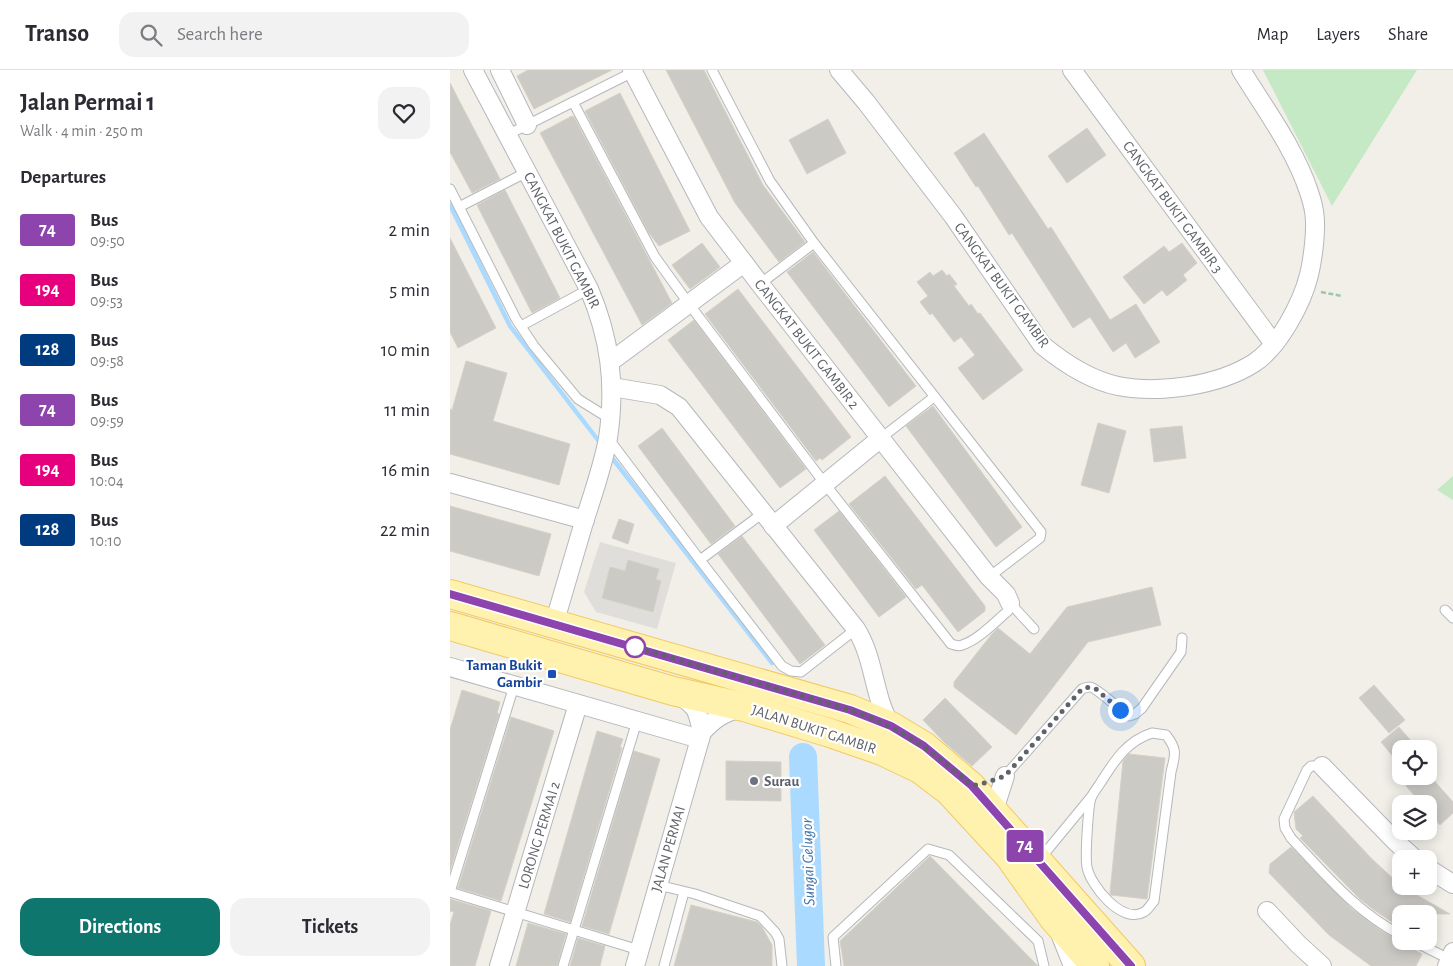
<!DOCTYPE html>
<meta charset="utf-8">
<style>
body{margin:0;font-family:"Alegreya Sans",sans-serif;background:#f2f2f3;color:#2b2b33;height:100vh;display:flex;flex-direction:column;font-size:19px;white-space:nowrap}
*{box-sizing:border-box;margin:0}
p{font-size:16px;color:#7c7c81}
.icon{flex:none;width:28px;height:28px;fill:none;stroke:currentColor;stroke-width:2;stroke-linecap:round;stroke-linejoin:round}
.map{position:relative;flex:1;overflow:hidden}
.panel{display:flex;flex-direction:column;background:#fff;width:450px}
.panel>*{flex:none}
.badge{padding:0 10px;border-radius:4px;font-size:18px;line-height:32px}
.buttons{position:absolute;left:942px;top:670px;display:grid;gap:10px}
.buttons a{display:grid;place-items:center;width:45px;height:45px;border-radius:10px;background:#fff;box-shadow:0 2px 12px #0003;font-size:25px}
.you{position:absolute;width:25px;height:25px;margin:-12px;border:4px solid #fff;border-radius:50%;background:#1a73e8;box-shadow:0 0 0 8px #1a73e833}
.map>.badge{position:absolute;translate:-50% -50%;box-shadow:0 0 0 2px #fff}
h2{padding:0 20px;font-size:19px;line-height:45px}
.round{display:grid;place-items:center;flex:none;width:52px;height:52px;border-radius:15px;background:#f2f2f3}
.overview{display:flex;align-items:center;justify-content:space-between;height:85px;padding:0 20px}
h1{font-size:24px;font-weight:600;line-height:38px}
.cta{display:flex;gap:10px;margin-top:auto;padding:10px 20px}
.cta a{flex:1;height:58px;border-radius:15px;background:#0f766e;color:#fff;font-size:20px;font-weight:600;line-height:58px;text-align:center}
.cta a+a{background:#f2f2f3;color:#2b2b33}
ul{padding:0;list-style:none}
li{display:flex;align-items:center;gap:15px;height:60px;padding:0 20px}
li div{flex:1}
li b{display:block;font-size:19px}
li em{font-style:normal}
li .badge{min-width:55px;font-weight:700;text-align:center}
header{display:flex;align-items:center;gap:30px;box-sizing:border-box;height:70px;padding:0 25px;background:#fff;border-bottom:1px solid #e1e1e2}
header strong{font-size:24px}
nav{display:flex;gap:28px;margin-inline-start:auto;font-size:18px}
.search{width:350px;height:45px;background:#f2f2f3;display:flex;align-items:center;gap:12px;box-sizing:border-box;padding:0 18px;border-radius:15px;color:#7c7c81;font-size:19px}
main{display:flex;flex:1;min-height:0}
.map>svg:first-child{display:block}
.industrial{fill:#e0deda}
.green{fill:#c5e8c5}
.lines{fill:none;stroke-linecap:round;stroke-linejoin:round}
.stream{stroke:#aadaff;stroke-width:4.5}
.river{stroke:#aadaff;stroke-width:28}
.building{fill:#cccac5;stroke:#d6d1c6}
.service-casing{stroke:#b5b8bc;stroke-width:11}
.minor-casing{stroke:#b5b8bc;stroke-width:20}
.primary-casing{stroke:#f2c960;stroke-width:30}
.path{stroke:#9cc7a9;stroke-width:2.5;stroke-dasharray:5 2.5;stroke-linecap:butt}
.service{stroke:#fff;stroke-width:9}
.minor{stroke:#fff;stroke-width:18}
.primary{stroke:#fff2af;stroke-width:28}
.line-casing{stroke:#fff;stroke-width:11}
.line{stroke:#8e44ad;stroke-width:8}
.walk{stroke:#5f6368;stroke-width:5;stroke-dasharray:0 9}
.stop-dot{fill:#fff;stroke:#8e44ad;stroke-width:2.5}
.transit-dot{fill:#1a4fb4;stroke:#fff;stroke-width:2}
.worship-dot{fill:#6b7280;stroke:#fff;stroke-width:2}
.labels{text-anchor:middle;stroke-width:4.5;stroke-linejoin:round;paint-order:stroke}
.street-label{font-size:15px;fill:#5f6368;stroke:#fff}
.transit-label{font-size:15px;font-weight:bold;fill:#164399;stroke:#fff;text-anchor:end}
.worship-label{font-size:15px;font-weight:bold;fill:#5b616d;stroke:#fff;text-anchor:start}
.water-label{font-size:16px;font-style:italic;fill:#4174aa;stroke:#fff}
</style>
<header>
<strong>Transo</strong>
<div class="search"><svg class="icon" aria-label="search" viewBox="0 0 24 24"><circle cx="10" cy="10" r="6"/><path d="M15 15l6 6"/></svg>Search here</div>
<nav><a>Map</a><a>Layers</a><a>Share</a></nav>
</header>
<main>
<section class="panel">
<div class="overview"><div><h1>Jalan Permai 1</h1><p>Walk · 4 min · 250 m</p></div><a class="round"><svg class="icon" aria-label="heart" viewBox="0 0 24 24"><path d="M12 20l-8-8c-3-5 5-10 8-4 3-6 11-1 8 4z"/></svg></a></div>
<h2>Departures</h2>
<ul>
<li><span class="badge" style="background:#8e44ad;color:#fff">74</span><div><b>Bus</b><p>09:50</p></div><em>2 min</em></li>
<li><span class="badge" style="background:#e6007e;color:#fff">194</span><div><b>Bus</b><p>09:53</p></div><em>5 min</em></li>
<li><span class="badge" style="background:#003b80;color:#fff">128</span><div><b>Bus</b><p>09:58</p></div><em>10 min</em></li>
<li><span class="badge" style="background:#8e44ad;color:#fff">74</span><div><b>Bus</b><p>09:59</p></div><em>11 min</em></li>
<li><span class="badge" style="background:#e6007e;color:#fff">194</span><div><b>Bus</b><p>10:04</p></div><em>16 min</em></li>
<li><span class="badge" style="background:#003b80;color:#fff">128</span><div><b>Bus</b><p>10:10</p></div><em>22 min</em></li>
</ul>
<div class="cta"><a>Directions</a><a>Tickets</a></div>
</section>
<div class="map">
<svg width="1003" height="896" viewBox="0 0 1003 896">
<rect width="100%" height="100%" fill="#f1efe8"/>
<path class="industrial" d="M 150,472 L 226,493 L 207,559 L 146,542 L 134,522 Z"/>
<g class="green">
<path d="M 813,0 L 967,0 L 882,136 Z"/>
<path d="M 1003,406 L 1003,430 L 987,420 Z"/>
</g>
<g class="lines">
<g class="stream">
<path d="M 0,135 L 60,256 L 151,374"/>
<path d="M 159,384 L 322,593"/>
</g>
<path class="river" d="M 353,687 L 361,896"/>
</g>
<g class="building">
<path d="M 78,0 L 162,0 L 84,39 L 67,6 Z"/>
<path d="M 216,0 L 254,0 L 313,115 L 355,172 L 329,192 L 285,133 Z"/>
<path d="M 0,13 L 50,109 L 22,123 L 0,82 Z"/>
<path d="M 170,23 L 240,161 L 209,176 L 199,163 L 135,41 Z"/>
<path d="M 122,46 L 124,47 L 222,233 L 192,255 L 90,63 Z"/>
<path d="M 378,49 L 396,83 L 357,104 L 339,70 Z"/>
<path d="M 637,58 L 656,85 L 617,113 L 598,86 Z"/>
<path d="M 534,63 L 598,159 L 601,157 L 660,250 L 686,234 L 710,272 L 685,288 L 676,273 L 663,282 L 640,247 L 623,258 L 562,163 L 559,165 L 528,116 L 526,117 L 504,83 Z"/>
<path d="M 55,120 L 110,228 L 82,243 L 27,135 Z"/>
<path d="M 0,168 L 46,258 L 8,278 L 0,262 Z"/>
<path d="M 252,173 L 270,197 L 240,219 L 222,195 Z"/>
<path d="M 732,173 L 747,193 L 733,205 L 737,210 L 717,226 L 712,220 L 694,234 L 673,207 L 714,176 L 719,182 Z"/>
<path d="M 363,182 L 466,316 L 439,337 L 337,202 Z"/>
<path d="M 492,200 L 497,206 L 499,204 L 507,214 L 504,216 L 519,236 L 521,234 L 528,244 L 530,243 L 573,300 L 533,330 L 508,298 L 525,285 L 511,267 L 504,272 L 482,243 L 480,245 L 470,232 L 478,226 L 467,212 L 480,202 L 483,206 Z"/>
<path d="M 288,219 L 401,367 L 372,390 L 370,388 L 366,391 L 255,244 Z"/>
<path d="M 244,250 L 356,399 L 330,418 L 218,270 Z"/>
<path d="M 16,291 L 57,303 L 43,351 L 120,374 L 109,415 L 0,384 L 0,339 L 2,340 Z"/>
<path d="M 483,336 L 572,457 L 546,477 L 456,356 Z"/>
<path d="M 648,353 L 676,361 L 659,423 L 631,415 Z"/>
<path d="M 732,356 L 736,388 L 704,392 L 700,359 Z"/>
<path d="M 212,358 L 285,456 L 261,474 L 188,376 Z"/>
<path d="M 435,406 L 535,536 L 535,541 L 508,562 L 472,515 L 466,519 L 399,434 Z"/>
<path d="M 0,436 L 101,464 L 89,506 L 0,481 Z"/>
<path d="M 389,441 L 456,527 L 429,547 L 364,460 Z"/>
<path d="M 169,449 L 184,454 L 178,474 L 162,468 Z"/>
<path d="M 292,466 L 375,575 L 350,594 L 268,484 Z"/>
<path d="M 178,490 L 209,499 L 206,509 L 211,511 L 203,542 L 152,528 L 160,497 L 175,501 Z"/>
<path d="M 702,517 L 711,555 L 638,572 L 566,665 L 504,617 L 504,612 L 542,564 L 548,558 L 580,584 L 617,537 Z"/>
<path d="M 924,615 L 955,650 L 939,663 L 909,628 Z"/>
<path d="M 12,620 L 50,632 L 47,643 L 49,644 L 0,801 L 0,660 Z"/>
<path d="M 495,628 L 542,677 L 522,696 L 495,673 L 473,650 Z"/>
<path d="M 61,647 L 104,661 L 51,831 L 8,818 Z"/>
<path d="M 949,657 L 968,679 L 951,679 L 951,696 L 931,672 Z"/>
<path d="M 147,661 L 173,669 L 170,677 L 172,678 L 120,852 L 94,844 Z"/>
<path d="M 184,681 L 210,689 L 159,864 L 132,856 Z"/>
<path d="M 679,684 L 715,688 L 697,829 L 661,825 L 660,823 L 673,691 Z"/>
<path d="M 276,691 L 331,692 L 331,731 L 276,730 Z"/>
<path d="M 967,706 L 980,706 L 1003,732 L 1003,743 L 990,755 L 979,742 L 979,734 L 972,734 L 956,716 Z"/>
<path d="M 863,726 L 921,788 L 951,816 L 1000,844 L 951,844 L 951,858 L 924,840 L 910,829 L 850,768 L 853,766 L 846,759 L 844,742 Z"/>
<path d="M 841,777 L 902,839 L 932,861 L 972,884 L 966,896 L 921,896 L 879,865 L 819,803 L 820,794 Z"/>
<path d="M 480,786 L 587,895 L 588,896 L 394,896 L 390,871 Z"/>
<path d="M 0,829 L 41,841 L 25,896 L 0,896 L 0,855 L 4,842 L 0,841 Z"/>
<path d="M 241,835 L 307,852 L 312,857 L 322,875 L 322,896 L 224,896 Z"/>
<path d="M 78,853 L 116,864 L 107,896 L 66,896 Z"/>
<path d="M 128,868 L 155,876 L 150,896 L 120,896 Z"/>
</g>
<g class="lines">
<g class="service-casing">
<g id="service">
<path d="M 262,0 L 320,111 L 364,173 L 591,462 L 590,468 L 539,507"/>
<path d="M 123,32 L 205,187 L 239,234 L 375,414 L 501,574 C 505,575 508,577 512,575 C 527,571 546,551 558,541 L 560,533"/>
<path d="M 57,65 L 183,2"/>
<path d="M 0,119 L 66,249 L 84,276 L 128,329 L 160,349"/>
<path d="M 9,137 L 77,102"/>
<path d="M 310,214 L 364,173"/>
<path d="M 71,256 L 139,219"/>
<path d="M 158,368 L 250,490 L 332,596 L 341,601 L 351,602 L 406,559"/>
<path d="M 431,368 L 484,327"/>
<path d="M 250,490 L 313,443"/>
<path d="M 560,533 L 584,559"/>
<path d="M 995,540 L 1003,548"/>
<path d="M 702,663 L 716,665 C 728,680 725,685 721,702 L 704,831 C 701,834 698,840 694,842 C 672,855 640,815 637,797 C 635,787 638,738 641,728 C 643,723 648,717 651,712 C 665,690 677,671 702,663 Z"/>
<path d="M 872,696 L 861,696 L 857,700 L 834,749 L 835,758 L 841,768 C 874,803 907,843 951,865"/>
<path d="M 555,706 L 632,619 C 634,618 637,617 640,617 C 645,617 672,641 679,646 L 685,644 L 692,638 L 731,582 L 732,568"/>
<path d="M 590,789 L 641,727"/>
<path d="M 208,815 L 245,824 L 310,846 L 325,862 L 329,869 L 332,896"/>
<path d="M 0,822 L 64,616"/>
<path d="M 0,822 L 189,880"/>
<path d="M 963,871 L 1001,890"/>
<path d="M 113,896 L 187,651"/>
<path d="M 214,896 L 234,822"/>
<path d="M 386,896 L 383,867 L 478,779 L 499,785 L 588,871 L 594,896"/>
</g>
</g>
<g class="minor-casing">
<g id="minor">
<path d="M 23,0 L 139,219 C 160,268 166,315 158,368 C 153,396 143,424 134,452 C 124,486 114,520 104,554"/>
<path d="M 50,0 L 77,55"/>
<path d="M 182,0 L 259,147 L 310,214 L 539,507 L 556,524 L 560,533"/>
<path d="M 389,0 L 416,32 L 503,146 L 592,275 C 614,293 639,310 668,316 C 709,324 768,316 804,293 C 829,277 852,233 859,205 C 863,188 867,158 864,141 C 863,135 861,128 859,122 C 845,79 815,39 791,0"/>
<path d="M 622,0 L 824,274"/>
<path d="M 160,292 L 294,193"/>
<path d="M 162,317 L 210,325 L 229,337 L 406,559 C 425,589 423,626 441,656"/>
<path d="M 0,413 L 135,450"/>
<path d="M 323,456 L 431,368"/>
<path d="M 0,597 L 250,669"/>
<path d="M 252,662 C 265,648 273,643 291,638"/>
<path d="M 872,696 L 946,772 L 965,789"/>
<path d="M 546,743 L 546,734 L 555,706"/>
<path d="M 979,799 L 1003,814"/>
<path d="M 817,841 L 848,874 L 872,896"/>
<path d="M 611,866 L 623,896"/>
<path d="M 49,896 L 128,634"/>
<path d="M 185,896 L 252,662 C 247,640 248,638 229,625"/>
<path d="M 997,896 L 1003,882"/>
</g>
</g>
<g class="primary-casing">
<g id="primary">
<path d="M 0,524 L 400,639 L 441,656 L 474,676 L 521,716 L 681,896"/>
<path d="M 0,556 L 223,621 L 294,637 L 380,663 L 432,681 L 470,699 L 499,721 L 559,786 L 604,849 L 645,896"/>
</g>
</g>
<path class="path" d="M 871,222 L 892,226"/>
<use href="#service" class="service"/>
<use href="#minor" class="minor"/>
<use href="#primary" class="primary"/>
</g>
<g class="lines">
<g class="line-casing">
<path id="line" d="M 0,524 L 400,640 L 441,656 L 474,676 L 522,716 L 681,896"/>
</g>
<use href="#line" class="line"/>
<path class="walk" d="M 185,577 L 178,575 L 400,640 C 450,658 482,680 522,716 L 538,712 L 555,706 L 632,619 L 640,617 L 646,619 L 670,640"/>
</g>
<circle class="stop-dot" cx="185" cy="577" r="10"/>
<rect class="transit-dot" x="97" y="599" width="10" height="10" rx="2.5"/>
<circle class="worship-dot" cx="304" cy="711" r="5"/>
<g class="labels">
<g class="street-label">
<text transform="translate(723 137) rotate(54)" y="5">CANGKAT BUKIT GAMBIR 3</text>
<text transform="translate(112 170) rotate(63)" y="5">CANGKAT BUKIT GAMBIR</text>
<text transform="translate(552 215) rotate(54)" y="5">CANGKAT BUKIT GAMBIR</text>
<text transform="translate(357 274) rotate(52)" y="5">CANGKAT BUKIT GAMBIR 2</text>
<text transform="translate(364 659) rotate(18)" y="5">JALAN BUKIT GAMBIR</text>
<text transform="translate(89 765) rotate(-73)" y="5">LORONG PERMAI 2</text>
<text transform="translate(218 779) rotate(-74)" y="5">JALAN PERMAI</text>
</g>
<g class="transit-label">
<text x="92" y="600">Taman Bukit<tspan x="92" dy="17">Gambir</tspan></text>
</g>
<g class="worship-label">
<text x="314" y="716">Surau</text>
</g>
<g class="water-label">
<text transform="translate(357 792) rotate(-92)" y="6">Sungai Gelugor</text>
</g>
</g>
</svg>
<div class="buttons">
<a><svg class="icon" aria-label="locate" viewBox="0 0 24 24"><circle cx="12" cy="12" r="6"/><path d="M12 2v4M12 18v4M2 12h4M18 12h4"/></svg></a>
<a><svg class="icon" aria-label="layers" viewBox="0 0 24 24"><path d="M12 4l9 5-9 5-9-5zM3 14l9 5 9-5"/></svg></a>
<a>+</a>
<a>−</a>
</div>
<div class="you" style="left:670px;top:640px"></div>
<b class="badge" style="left:575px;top:776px;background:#8e44ad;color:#fff">74</b>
</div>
</main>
